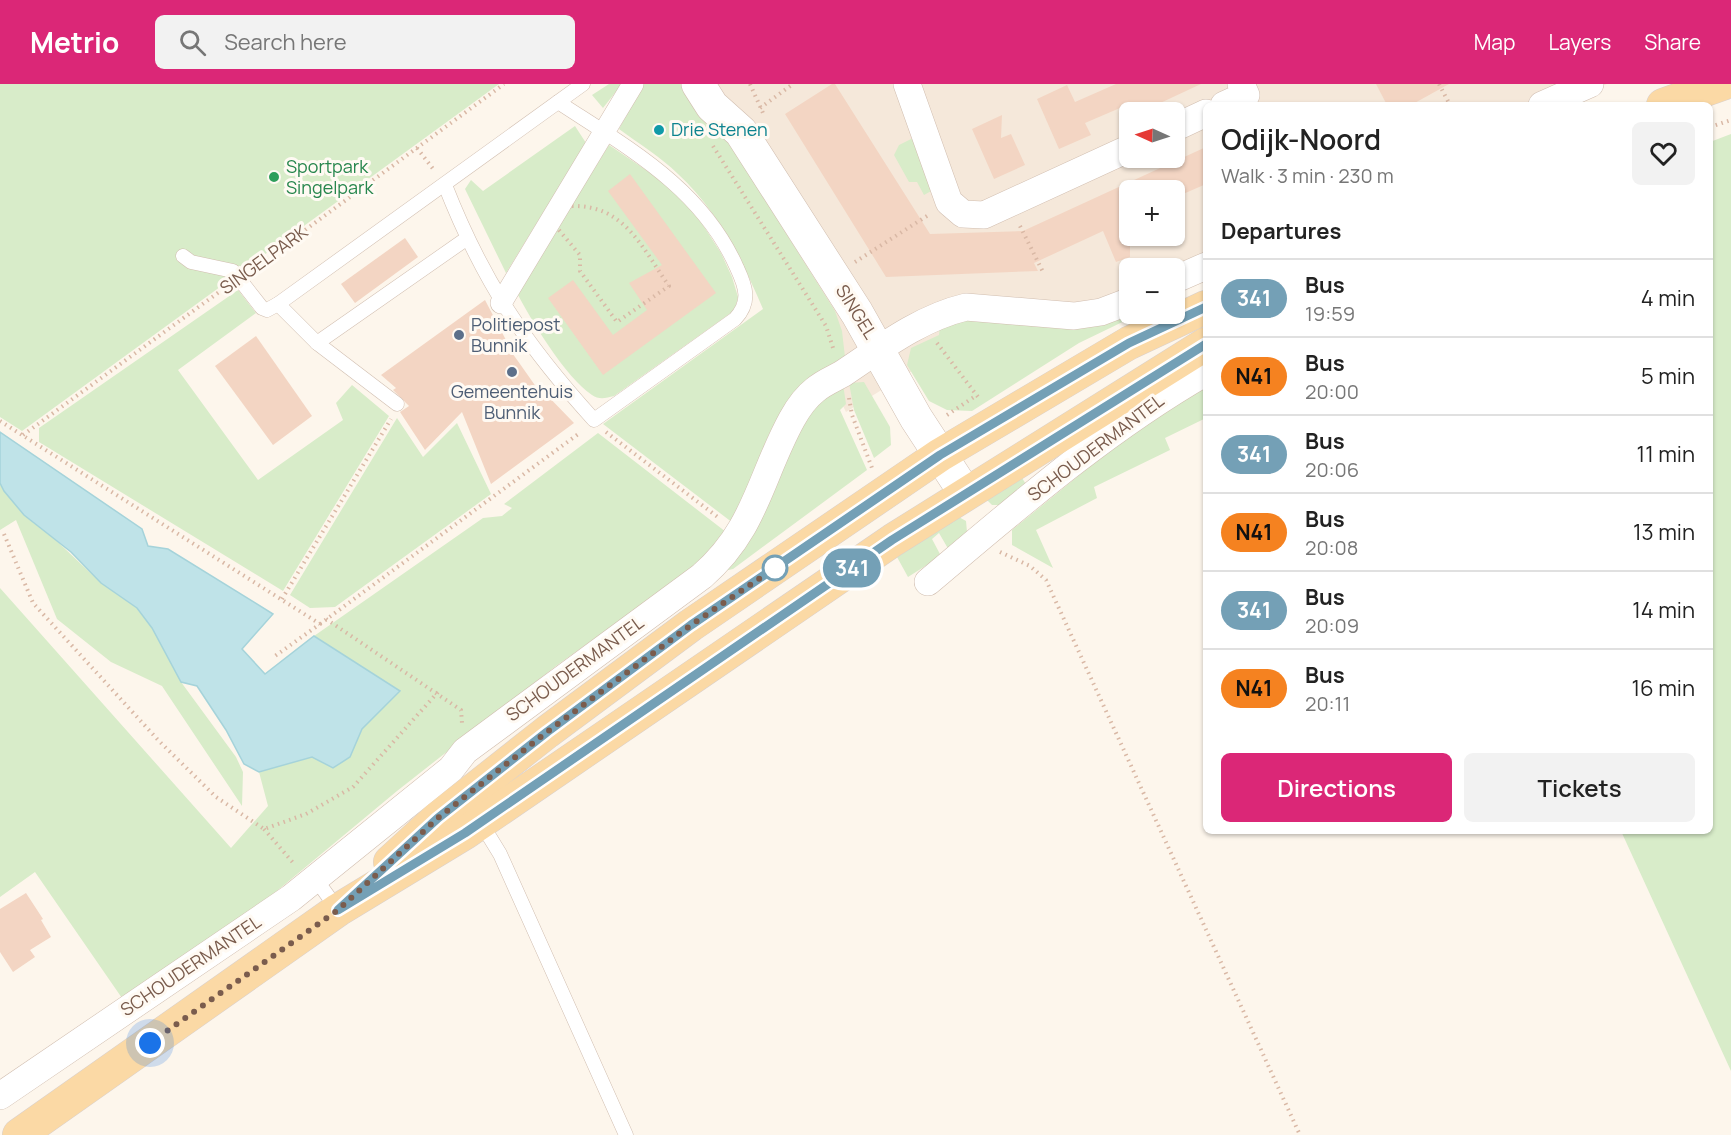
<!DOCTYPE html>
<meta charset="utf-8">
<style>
body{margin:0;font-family:Manrope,sans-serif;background:#f2f2f2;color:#222;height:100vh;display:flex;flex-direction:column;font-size:22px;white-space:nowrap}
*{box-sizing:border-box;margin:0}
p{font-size:20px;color:#767676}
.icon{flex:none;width:33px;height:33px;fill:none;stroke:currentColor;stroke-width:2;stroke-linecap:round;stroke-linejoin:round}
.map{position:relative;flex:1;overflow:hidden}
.side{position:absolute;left:1203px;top:18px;width:510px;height:732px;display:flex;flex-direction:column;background:#fff;border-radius:9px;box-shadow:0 2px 4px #0004}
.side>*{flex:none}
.badge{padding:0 12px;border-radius:20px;font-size:21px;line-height:39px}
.needle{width:39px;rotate:273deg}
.tools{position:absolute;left:1119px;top:18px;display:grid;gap:12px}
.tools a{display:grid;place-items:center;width:66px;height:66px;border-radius:9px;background:#fff;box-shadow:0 2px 4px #0004;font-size:30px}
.you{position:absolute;width:30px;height:30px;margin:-15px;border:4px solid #fff;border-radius:50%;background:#1a73e8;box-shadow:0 0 0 9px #1a73e833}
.map>.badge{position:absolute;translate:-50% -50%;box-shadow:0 0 0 3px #fff}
h2{padding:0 18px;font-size:22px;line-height:54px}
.round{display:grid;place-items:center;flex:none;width:63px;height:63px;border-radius:9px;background:#f2f2f2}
.head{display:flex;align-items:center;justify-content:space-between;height:102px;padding:0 18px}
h1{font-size:28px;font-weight:600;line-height:45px}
.button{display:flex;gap:12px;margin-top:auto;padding:12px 18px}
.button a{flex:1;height:69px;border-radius:9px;background:#db2777;color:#fff;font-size:24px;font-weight:600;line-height:69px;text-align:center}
.button a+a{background:#f2f2f2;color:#222}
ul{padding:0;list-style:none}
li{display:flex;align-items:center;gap:18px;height:78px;padding:0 18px;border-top:2px solid #e0e0e0}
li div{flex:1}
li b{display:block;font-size:22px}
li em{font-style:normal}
li .badge{min-width:66px;font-weight:700;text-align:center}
header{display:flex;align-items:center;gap:36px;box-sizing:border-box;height:84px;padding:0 30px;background:#db2777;color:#fff}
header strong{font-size:28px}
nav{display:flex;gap:33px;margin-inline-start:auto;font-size:21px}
.search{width:420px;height:54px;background:#f2f2f2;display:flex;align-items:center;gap:15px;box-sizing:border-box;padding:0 21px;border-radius:9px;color:#767676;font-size:22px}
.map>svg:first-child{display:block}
.residential{fill:#f5e8da;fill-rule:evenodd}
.green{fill:#d8ecc9}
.water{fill:#bfe3e8;stroke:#a5d3da;stroke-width:1.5}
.building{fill:#f3d5c3}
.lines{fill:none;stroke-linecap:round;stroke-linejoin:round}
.service-casing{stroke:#d1beb0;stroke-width:15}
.pedestrian-casing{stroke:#d1beb0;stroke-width:22}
.minor-casing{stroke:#d1beb0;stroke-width:28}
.tertiary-casing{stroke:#d1beb0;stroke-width:34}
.primary-casing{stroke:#dad1cd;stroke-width:34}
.path{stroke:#d9b8a5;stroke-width:4;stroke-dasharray:1.5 4.5;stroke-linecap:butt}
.service{stroke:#fff;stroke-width:14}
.pedestrian{stroke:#fff;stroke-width:21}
.minor{stroke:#fff;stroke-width:27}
.tertiary{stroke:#fff;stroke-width:33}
.primary{stroke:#fbd9a5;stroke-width:33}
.line-casing{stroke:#fff;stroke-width:14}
.line{stroke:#74a0b6;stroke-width:9}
.walk{stroke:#7a5c4d;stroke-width:6;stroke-dasharray:0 10.8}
.culture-dot{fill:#0f9aa8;stroke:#fffaf3;stroke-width:2}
.leisure-dot{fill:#2e9e5b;stroke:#fffaf3;stroke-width:2}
.service-dot{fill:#5c6f8a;stroke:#fffaf3;stroke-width:2}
.stop-dot{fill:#fff;stroke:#74a0b6;stroke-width:3}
.labels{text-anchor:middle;stroke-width:6;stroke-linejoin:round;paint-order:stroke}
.culture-label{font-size:18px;fill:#0d838f;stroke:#fffaf3;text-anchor:start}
.leisure-label{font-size:18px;fill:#27864d;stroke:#fffaf3;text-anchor:start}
.street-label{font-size:18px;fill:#7a5c4d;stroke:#fffaf3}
.service-label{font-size:18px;fill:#4e5e75;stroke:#fffaf3;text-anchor:start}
</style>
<header>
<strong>Metrio</strong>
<div class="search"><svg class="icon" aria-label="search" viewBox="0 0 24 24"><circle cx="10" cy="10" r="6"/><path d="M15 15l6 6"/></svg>Search here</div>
<nav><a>Map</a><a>Layers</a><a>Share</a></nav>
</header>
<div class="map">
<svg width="1731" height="1051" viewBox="0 0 1731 1051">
<rect width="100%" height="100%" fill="#fdf6ec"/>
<path class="residential" d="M 683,0 L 1607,0 L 1556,21 L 1206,21 L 1206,175 L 1174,184 L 1130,184 L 1129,212 L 930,276 L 846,328 ZM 1130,28 L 1174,28 L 1174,74 L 1130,74 ZM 1130,106 L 1174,106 L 1174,152 L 1130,152 Z"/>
<g class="green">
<path d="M 0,0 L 499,0 L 22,347 L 0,333 Z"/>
<path d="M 609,0 L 622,0 L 603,24 L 592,11 Z"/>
<path d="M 643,0 L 692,0 L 835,227 L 842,247 L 845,273 C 811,288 781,323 766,357 C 754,386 749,412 733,439 L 603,340 L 763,225 C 742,176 718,127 678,90 C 661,73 639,60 619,45 Z"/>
<path d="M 575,42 L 586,59 L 506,189 L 465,105 L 471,96 L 483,107 Z"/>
<path d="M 1731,50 L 1731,987 L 1621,747 L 1710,747 L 1710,58 Z"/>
<path d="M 913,54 L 933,106 L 924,111 L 917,98 L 909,98 L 894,71 L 899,61 Z"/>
<path d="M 609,61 L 671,103 L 701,138 L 721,169 L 732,193 L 738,213 L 735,226 L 614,312 C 606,314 599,316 592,311 C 566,294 531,236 517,209 Z"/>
<path d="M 238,206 L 256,229 L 178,286 L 258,396 L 343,336 L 336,319 L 352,301 L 389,332 L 283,507 L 39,358 L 39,344 Z"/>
<path d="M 1139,230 L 1079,259 L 972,327 L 947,326 L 929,317 L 907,281 L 911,264 L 939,251 L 940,240 L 965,233 Z"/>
<path d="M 864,298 L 890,343 L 891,361 L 874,374 L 854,326 L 849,299 Z"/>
<path d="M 843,300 L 846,320 L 840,326 L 867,386 L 733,485 L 724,487 L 791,356 L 812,323 Z"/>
<path d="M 1206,302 L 1206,334 L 1165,354 L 1170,366 L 1094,403 L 1097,414 L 1036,446 L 1053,484 L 1012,461 L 1012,446 L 1131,349 Z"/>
<path d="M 397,334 L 423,373 L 457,339 L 491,410 L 335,523 L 310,524 L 290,511 Z"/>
<path d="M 598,349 L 726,448 L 699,480 L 556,582 L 397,707 L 272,811 L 124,917 L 35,788 L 0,813 L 0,504 L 231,764 L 268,722 L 259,688 L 312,673 L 350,673 L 362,645 L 400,607 L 314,552 L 483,434 L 502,432 L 512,424 L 504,420 Z"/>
<path d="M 1016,384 L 1027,402 L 1003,421 L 992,421 L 986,415 Z"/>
<path d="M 0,399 L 4,407 L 101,499 L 137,524 L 152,543 L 181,598 L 236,673 L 243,688 L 242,722 L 162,602 L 111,578 L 57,535 L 16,436 L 0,446 Z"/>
<path d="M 957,432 L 966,437 L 967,448 L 950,468 L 939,449 L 932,455 L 941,472 L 908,493 L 897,473 Z"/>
</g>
<path class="water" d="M 0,348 L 142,445 L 148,462 L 168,465 L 273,530 L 242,565 L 265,590 L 314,552 L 400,607 L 362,645 L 350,673 L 333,684 L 312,673 L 259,688 L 244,680 L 226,646 L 197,602 L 181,598 L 152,544 L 137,524 L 101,499 L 71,468 L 24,431 L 4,407 L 0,399 Z"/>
<g class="building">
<path d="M 832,0 L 835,0 L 930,150 L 1023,147 L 1206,63 L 1206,100 L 1174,114 L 1174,106 L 1130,106 L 1130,173 L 1116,178 L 1103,147 L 1034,179 L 1038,187 L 886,193 L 785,30 Z"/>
<path d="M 1116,0 L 1201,0 L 1141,28 L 1130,28 L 1130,33 L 1125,35 L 1120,24 L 1085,39 L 1091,51 L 1059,65 L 1037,15 L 1067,1 L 1075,18 Z"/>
<path d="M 1376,0 L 1449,0 L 1411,21 L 1387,21 Z"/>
<path d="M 1002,31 L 1001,54 L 1011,50 L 1025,81 L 994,95 L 972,45 Z"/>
<path d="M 630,90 L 716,209 L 603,291 L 548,214 L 573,196 L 613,251 L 647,226 L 629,199 L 662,181 L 608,107 Z"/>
<path d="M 405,154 L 418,173 L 355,219 L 341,200 Z"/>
<path d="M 485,216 L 507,258 L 505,259 L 520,280 L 539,307 L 541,305 L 574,339 L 491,400 L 462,328 L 425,366 L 400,328 L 409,322 L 393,306 L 396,304 L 381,291 Z"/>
<path d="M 256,252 L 312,332 L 273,361 L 215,282 Z"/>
<path d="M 26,809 L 43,835 L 41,836 L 51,853 L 30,866 L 35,873 L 13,888 L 0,868 L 0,825 Z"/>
</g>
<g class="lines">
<g class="service-casing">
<g id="service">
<path d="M 445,101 C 483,198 525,260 594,336 L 735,235 C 751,218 746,203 737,184 C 702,104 628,64 558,18"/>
<path d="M 466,155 L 317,259 L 278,220 L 583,0"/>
<path d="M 183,172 L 191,178 L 233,187 L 262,224 L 267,226 L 278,220"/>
<path d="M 317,259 L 397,320"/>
<path d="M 481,739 L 500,770 L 626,1051"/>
<path d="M 315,794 L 338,826"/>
</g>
</g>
<g class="pedestrian-casing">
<path id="pedestrian" d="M 501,219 L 633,0"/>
</g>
<g class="minor-casing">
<g id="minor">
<path d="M 907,0 L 949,118 L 963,130 L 984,131 L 1130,64"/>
<path d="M 1224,21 L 1246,11 L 1241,0"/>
<path d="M 1542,21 L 1590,0"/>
<path d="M 1174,44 L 1206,29"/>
<path d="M 1174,196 L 1206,182"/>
<path d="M 928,498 C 1017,423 1105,346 1206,288"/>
<path d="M 0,1012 L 291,814 L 451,685 L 465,667 L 702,492 C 756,445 760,393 792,335 C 797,326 806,313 815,306 C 823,299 833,295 842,290 C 881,264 920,234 966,223 L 1074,232 L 1101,228 L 1130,217"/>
</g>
</g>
<g class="tertiary-casing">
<path id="tertiary" d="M 698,0 L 712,22 L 741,48 L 857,229 L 916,334 L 965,409"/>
</g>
<g class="primary-casing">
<g id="primary">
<path d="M 1663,21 L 1722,0"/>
<path d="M 390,778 L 438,734 L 547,648 L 691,541 L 940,371 L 1129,259 L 1206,223"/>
<path d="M 19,1051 L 338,826 L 465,749 L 893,456 L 1206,260"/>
</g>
</g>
<g class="path">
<path d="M 750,0 L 763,29"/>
<path d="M 1439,0 L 1450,21"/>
<path d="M 760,24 L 793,0"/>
<path d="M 1710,43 L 1731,36"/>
<path d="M 713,62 L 826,242 L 834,267"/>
<path d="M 417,64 L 434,86"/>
<path d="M 572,122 C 625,121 642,164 669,202 L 617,238 L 580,187 L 580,171 L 558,145 L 554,129 Z"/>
<path d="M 1020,142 L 1044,190"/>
<path d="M 855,178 L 930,130"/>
<path d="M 252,185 L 504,0"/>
<path d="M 937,259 L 978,313"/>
<path d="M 849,314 L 852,331 L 872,384"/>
<path d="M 947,331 L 977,311"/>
<path d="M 0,337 L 320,540 L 275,572"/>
<path d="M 606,348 L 719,434"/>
<path d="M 23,351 L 226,203"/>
<path d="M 4,450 L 33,519 L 159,657 L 216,713 L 264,745 L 306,730 L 353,703 L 438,608"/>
<path d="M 1000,468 L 1030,482 L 1046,496 L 1300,1051"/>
<path d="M 282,515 L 391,335"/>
<path d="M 326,535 L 461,626 L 462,639"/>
<path d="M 320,540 L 581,348"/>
<path d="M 264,745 L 295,781"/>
</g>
<use href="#service" class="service"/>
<use href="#pedestrian" class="pedestrian"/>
<use href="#minor" class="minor"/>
<use href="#tertiary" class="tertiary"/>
<use href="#primary" class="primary"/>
</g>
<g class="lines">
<g class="line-casing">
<path id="line" d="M 1206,223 L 1129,259 L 940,371 L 691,541 L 547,648 L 438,734 L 338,826 L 465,749 L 892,456 L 1206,260"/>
</g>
<use href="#line" class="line"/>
<path class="walk" d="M 150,959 L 338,826 L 438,734 L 547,648 L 691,541 L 775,484"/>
</g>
<circle class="culture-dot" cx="659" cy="46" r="6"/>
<circle class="leisure-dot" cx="274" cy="93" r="6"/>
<g class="service-dot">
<circle cx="459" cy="251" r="6"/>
<circle cx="512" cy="288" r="6"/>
</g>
<circle class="stop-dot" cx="775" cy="484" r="12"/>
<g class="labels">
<g class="culture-label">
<text x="671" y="52">Drie Stenen</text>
</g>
<g class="leisure-label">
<text x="286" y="89">Sportpark<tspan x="286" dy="21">Singelpark</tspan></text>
</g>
<g class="street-label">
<text transform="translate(264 176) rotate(-36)" y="6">SINGELPARK</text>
<text transform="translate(856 228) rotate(58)" y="6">SINGEL</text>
<text transform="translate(1096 364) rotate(-37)" y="6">SCHOUDERMANTEL</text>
<text transform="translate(575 585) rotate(-36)" y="6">SCHOUDERMANTEL</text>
<text transform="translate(191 882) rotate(-34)" y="6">SCHOUDERMANTEL</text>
</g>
<g class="service-label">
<text x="471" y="247">Politiepost<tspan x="471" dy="21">Bunnik</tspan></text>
<text x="512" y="314" text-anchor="middle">Gemeentehuis<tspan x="512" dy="21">Bunnik</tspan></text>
</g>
</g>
</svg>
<div class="tools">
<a><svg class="needle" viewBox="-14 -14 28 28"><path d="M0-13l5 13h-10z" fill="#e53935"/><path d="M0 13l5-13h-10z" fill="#767676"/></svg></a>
<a>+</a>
<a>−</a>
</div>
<div class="you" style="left:150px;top:959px"></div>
<b class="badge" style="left:852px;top:484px;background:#74a0b6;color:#fff">341</b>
<section class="side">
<div class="head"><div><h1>Odijk-Noord</h1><p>Walk · 3 min · 230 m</p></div><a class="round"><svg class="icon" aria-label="heart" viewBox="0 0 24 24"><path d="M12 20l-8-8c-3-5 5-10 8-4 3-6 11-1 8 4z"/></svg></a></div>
<h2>Departures</h2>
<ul>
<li><span class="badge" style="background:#74a0b6;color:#fff">341</span><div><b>Bus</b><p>19:59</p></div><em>4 min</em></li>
<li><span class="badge" style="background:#f58220;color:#111">N41</span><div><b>Bus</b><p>20:00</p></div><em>5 min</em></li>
<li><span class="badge" style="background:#74a0b6;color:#fff">341</span><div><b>Bus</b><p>20:06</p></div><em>11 min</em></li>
<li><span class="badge" style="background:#f58220;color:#111">N41</span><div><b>Bus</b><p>20:08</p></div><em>13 min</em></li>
<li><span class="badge" style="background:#74a0b6;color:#fff">341</span><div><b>Bus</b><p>20:09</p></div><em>14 min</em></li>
<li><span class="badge" style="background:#f58220;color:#111">N41</span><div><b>Bus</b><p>20:11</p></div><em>16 min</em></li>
</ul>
<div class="button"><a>Directions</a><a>Tickets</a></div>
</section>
</div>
